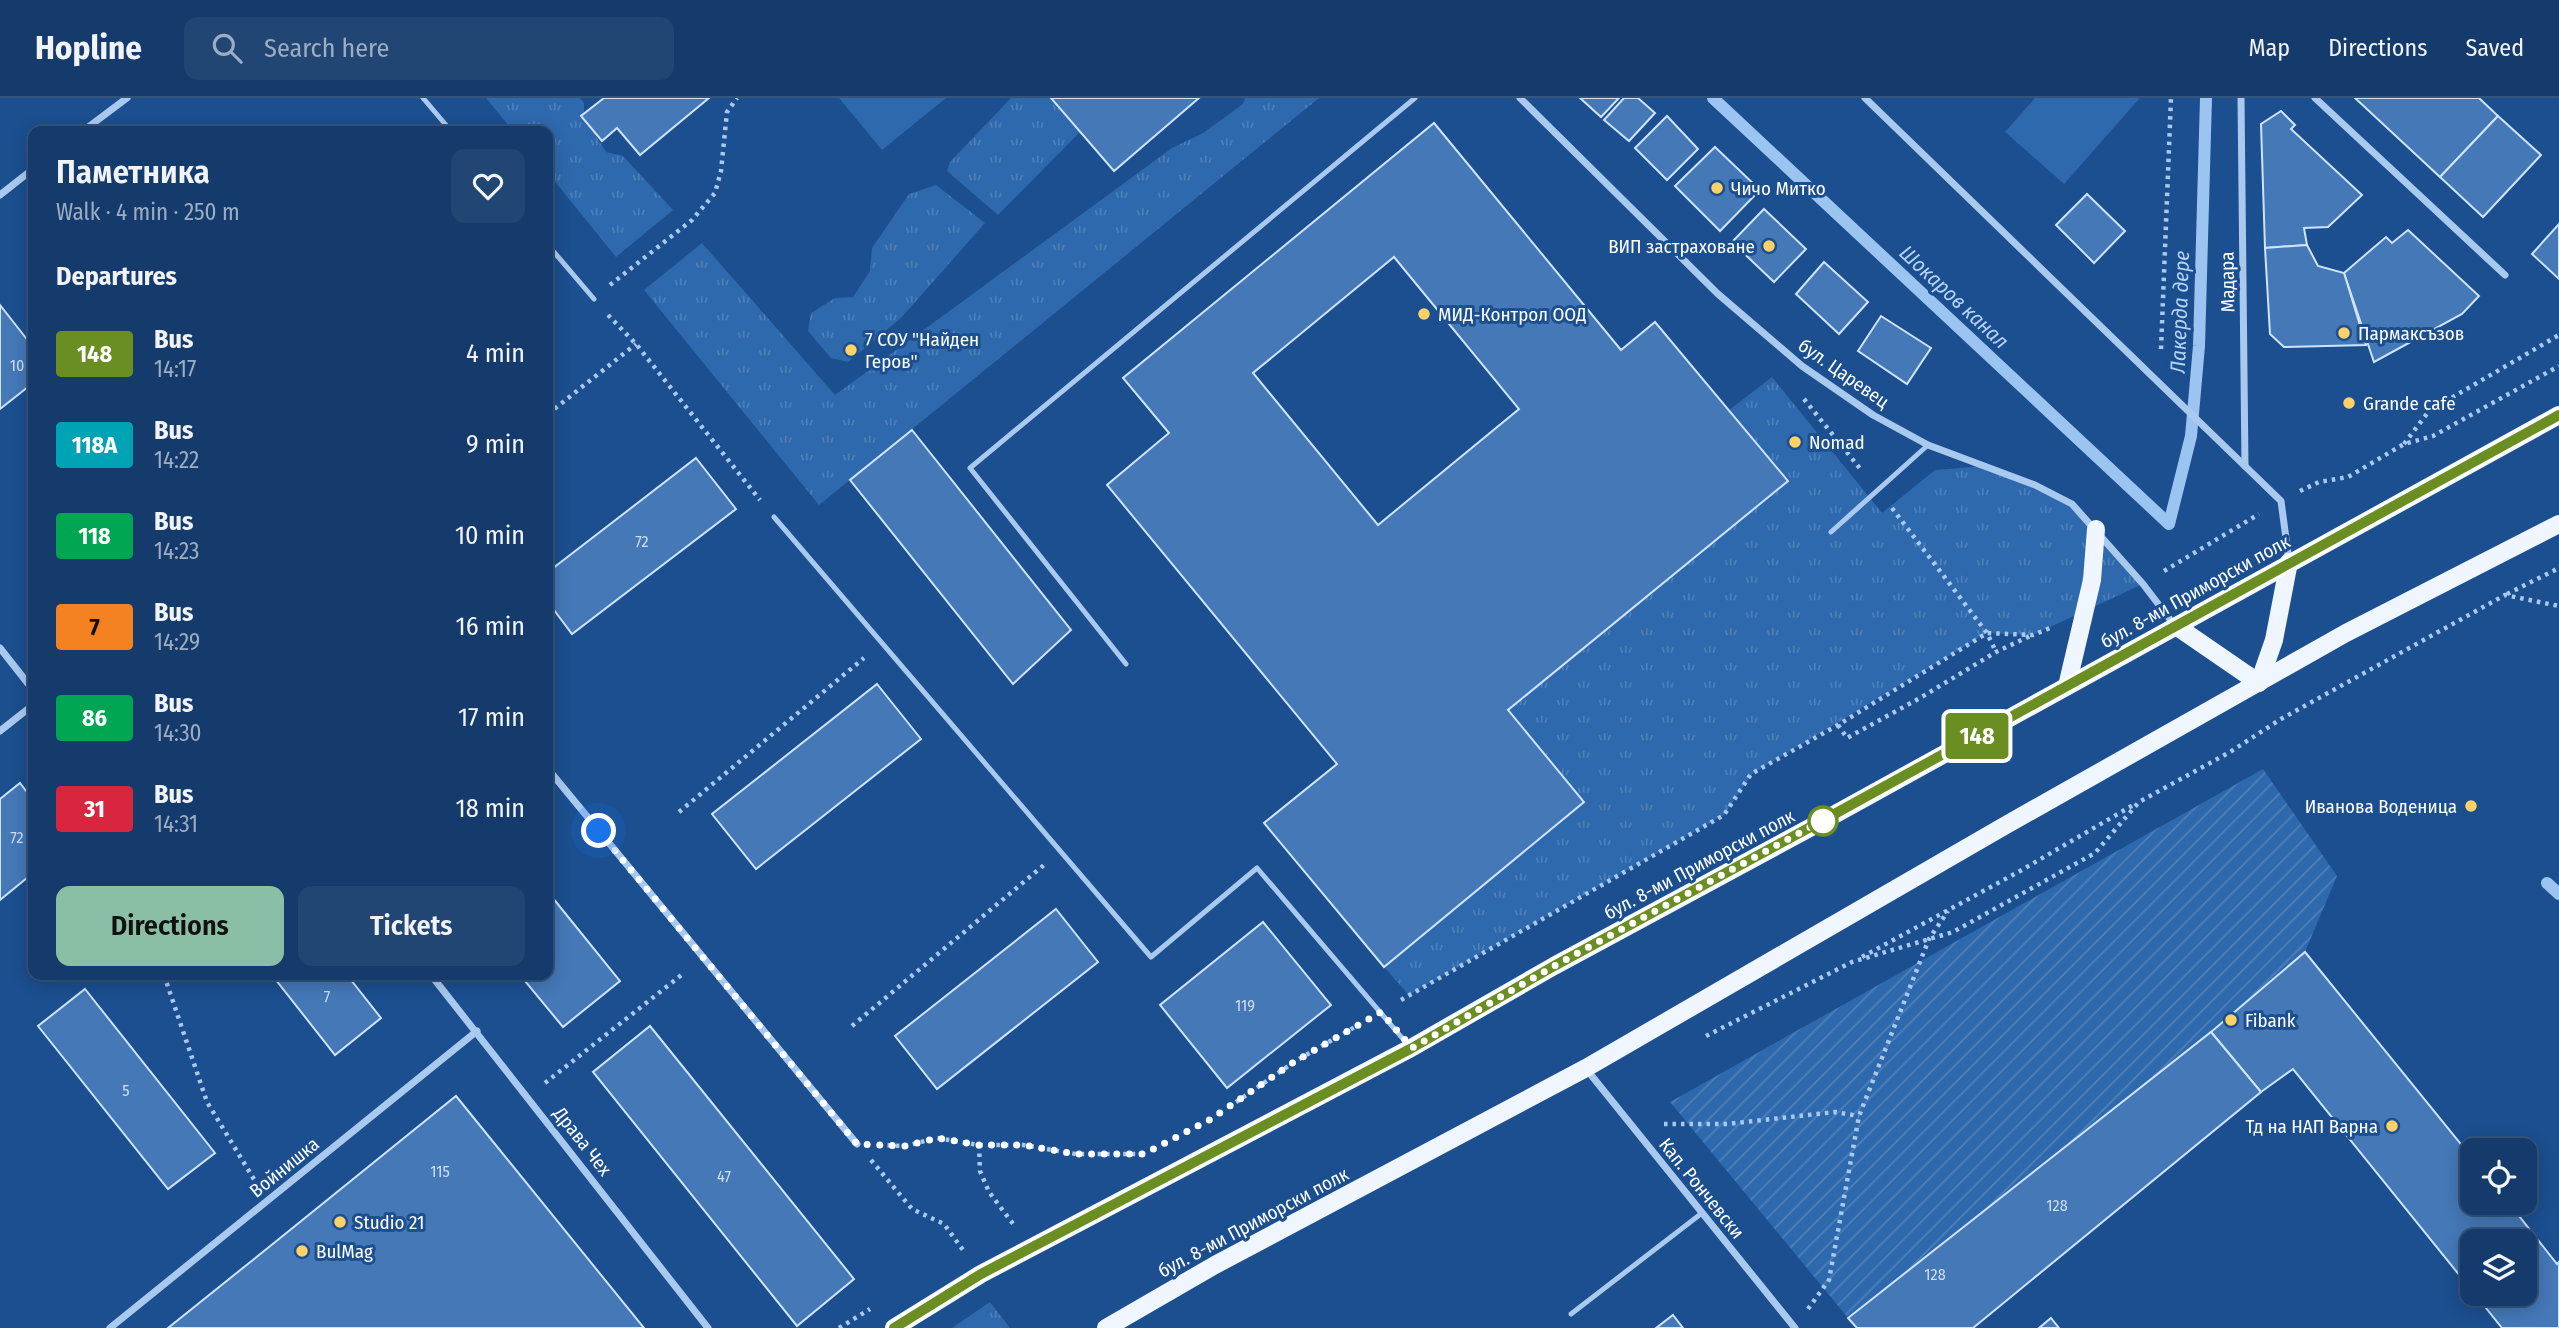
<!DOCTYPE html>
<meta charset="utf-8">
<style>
body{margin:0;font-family:"Fira Sans Condensed",sans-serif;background:#214673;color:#f1f3f6;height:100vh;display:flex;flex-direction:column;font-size:26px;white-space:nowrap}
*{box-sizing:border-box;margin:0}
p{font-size:23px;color:#9dadc1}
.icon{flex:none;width:38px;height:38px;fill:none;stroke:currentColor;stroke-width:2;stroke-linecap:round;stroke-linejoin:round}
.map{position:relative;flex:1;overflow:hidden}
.drawer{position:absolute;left:28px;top:28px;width:525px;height:854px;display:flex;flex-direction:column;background:#143b6b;border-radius:14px;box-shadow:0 4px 18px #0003,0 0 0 2px #33557e}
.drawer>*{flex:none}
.badge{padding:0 14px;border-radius:5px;font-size:24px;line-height:46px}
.fabs{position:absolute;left:2460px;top:1040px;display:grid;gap:14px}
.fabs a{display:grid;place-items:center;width:77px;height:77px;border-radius:14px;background:#143b6b;box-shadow:0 4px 18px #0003,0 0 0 2px #33557e;font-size:35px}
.you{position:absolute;width:35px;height:35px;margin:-18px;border:5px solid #fff;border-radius:50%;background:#1a73e8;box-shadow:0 0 0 10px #1a73e833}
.map>.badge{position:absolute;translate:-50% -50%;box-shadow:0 0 0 4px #fff}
h2{padding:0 28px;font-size:26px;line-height:63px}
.round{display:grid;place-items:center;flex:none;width:74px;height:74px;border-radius:14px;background:#214673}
.head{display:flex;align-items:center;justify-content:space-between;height:119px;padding:0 28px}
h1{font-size:33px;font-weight:600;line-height:52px}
.cta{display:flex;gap:14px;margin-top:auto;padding:14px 28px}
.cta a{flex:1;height:80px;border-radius:14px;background:#8abfa5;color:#111;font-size:28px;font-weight:600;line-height:80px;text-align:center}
.cta a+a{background:#214673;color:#f1f3f6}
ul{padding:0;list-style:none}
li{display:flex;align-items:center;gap:21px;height:91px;padding:0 28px}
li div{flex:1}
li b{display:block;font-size:26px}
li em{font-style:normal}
li .badge{min-width:77px;font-weight:700;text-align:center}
header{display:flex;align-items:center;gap:42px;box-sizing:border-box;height:98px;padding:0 35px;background:#143b6b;border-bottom:2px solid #33557e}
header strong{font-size:33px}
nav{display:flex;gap:38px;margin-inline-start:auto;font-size:24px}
.search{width:490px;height:63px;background:#214673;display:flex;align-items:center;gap:18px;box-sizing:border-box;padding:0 24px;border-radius:14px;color:#9dadc1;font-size:26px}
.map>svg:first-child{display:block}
.grass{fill:url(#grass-tufts)}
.park{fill:#2e69ad}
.garden{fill:url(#garden-furrows)}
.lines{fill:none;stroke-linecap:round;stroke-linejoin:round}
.stream{stroke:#9cc4f0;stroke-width:12}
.building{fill:#4478b7;stroke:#cfe3fa;stroke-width:2;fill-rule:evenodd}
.path{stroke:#a9c9ee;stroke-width:4.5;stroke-dasharray:3.5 5;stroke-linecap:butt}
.service{stroke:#a9c9ee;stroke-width:5}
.minor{stroke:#a9c9ee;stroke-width:7}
.primary{stroke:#f0f6ff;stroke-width:18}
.line-casing{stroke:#fff;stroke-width:16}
.line{stroke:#6b8e23;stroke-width:10}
.walk{stroke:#fff;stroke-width:7;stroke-dasharray:0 12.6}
.poi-dot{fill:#ffd166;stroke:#1b4f8f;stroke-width:2.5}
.stop-dot{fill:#fff;stroke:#6b8e23;stroke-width:3.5}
.labels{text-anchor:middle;stroke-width:6;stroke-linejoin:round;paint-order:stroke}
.number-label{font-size:16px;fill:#d0dded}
.poi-label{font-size:19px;fill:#fff;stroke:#1b4f8f;text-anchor:start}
.street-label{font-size:19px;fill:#fff;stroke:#1b4f8f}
.water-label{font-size:21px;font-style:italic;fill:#b5d3f5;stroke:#1b4f8f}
</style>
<header>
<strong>Hopline</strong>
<div class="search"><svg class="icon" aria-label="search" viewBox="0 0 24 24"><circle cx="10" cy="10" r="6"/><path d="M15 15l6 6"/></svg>Search here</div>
<nav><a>Map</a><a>Directions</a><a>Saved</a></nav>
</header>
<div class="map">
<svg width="2559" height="1230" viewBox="0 0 2559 1230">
<defs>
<pattern id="grass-tufts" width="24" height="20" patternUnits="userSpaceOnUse" patternTransform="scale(1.75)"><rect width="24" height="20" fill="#2e69ad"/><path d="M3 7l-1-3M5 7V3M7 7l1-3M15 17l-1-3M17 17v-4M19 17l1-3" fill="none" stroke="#4d80b9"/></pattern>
<pattern id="garden-furrows" width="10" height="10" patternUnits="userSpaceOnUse" patternTransform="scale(1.75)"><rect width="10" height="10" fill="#2e69ad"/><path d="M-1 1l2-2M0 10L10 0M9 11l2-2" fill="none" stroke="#4d80b9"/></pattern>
</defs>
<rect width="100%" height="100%" fill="#1b4f8f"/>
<g class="grass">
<path d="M 486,0 L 580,0 L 584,5 L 584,19 L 606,54 L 623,58 L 673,112 L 616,159 L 548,75 L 548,33 L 513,33 Z"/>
<path d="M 1011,0 L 1051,0 L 1080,34 L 998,117 L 947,73 L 950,64 Z"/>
<path d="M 1245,0 L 1319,0 L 819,407 L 644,192 L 702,145 L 835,297 L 1172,50 L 1203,35 L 1243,6 Z"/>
<path d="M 936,87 L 985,125 L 901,220 L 848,264 L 831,260 L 808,233 L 811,215 L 835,200 L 853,199 L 870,173 L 872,150 L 909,96 Z"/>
<path d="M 1772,279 L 1882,415 L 1935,372 L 1985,368 L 2072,406 L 2143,486 L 2033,537 L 1987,535 L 1752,676 L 1724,717 L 1409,897 L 1384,869 L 1584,704 L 1508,612 L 1788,383 L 1728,313 Z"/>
<path d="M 990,1204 L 1010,1230 L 952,1230 Z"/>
</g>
<g class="park">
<path d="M 839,0 L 946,0 L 882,52 Z"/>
<path d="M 2035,0 L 2138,0 L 2139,1 L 2064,86 L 2005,34 Z"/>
</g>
<path class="garden" d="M 2263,671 L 2337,778 L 2305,854 L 2211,934 L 1848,1220 L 1670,1004 Z"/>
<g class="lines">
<g class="stream">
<path d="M 1713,0 L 2169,426 L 2191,338 L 2199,248 L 2206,0"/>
<path d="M 2547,785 L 2559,796"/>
</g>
</g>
<g class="building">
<path d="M 604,0 L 709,0 L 640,57 L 617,30 L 602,43 L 581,18 Z"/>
<path d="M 1051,0 L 1199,0 L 1114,73 Z"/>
<path d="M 1580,0 L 1619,0 L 1601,19 Z"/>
<path d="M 1624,0 L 1638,0 L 1655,15 L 1629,43 L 1604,22 Z"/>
<path d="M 2355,0 L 2479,0 L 2498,18 L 2440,79 Z"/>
<path d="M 2281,13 L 2295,27 L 2291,31 L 2362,97 L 2328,129 L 2304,130 L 2307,147 L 2265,150 L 2261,26 Z"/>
<path d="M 1667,18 L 1698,51 L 1667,82 L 1635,50 Z"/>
<path d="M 2498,18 L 2541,57 L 2483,119 L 2440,79 Z"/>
<path d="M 1434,25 L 1621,252 L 1655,224 L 1788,383 L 1508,612 L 1584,704 L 1384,869 L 1264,725 L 1337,666 L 1107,387 L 1169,335 L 1123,280 ZM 1394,159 L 1519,311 L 1378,427 L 1253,275 Z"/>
<path d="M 1715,49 L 1760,92 L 1720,133 L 1675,88 Z"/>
<path d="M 2087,96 L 2125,133 L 2094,165 L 2056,127 Z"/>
<path d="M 1764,111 L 1806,151 L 1774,184 L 1732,144 Z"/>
<path d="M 2559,126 L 2559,181 L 2532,156 Z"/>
<path d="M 2408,132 L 2479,198 L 2462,216 L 2374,264 L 2344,175 L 2386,139 L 2392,145 Z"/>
<path d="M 2307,147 L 2318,168 L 2344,175 L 2366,247 L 2284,249 L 2270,236 L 2265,150 Z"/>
<path d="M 1824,164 L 1868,204 L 1839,236 L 1796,196 Z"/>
<path d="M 0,207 L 33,249 L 33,285 L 0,311 Z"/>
<path d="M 1881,218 L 1931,250 L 1907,286 L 1858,253 Z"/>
<path d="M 912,332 L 1071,532 L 1013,586 L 850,382 Z"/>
<path d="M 696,360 L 736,411 L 572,536 L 548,504 L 548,474 Z"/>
<path d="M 877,586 L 921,641 L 756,771 L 712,716 Z"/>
<path d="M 20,685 L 33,702 L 33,775 L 0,802 L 0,701 Z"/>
<path d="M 548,794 L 620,883 L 563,929 L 520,877 L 548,877 Z"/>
<path d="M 1056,811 L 1098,864 L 937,991 L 895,938 Z"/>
<path d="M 1263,824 L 1331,907 L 1227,990 L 1160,907 Z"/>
<path d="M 2305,854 L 2473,1061 L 2473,1104 L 2508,1104 L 2557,1166 L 2559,1164 L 2559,1230 L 2502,1230 L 2474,1195 L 2525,1195 L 2525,1143 L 2473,1143 L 2473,1194 L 2293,971 L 2261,994 L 2211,934 Z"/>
<path d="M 272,877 L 347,877 L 381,920 L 335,957 Z"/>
<path d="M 85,891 L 215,1055 L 168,1091 L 38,928 Z"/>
<path d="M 650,928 L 854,1181 L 797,1228 L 593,974 Z"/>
<path d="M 2211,934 L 2261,994 L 1973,1230 L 1857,1230 L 1848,1220 Z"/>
<path d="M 456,998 L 644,1230 L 168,1230 L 269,1149 Z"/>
<path d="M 1673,1217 L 1683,1230 L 1656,1230 Z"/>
<path d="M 2051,1220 L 2059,1230 L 2039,1230 Z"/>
</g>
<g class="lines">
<g class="path">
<path d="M 610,187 L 692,122 L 715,95 L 721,73 L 727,14 L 737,0"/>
<path d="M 608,217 L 636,246 L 760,402"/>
<path d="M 2161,251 L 2171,0"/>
<path d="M 1804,301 L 1862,373"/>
<path d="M 548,316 L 636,246"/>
<path d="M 2404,346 L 2429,313 L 2559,237"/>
<path d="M 2300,393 L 2319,384 L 2348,379 L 2404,346 L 2433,338 L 2559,268"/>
<path d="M 1892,410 L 1987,535 L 1996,554"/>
<path d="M 2164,473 L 2259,416"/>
<path d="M 2507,496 L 2559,470"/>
<path d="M 1838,627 L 1847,640 L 1920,600 L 1996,554 L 2032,537"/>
<path d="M 679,714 L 864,560"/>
<path d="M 1862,859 L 2020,773 L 2135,706"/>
<path d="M 164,877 L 207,1004 L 255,1083"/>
<path d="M 1401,902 L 1724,717 L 1751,676 L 1838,627 L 1987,535 L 2033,537 L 2050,530"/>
<path d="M 852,928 L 1044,767"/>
<path d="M 1706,938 L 1852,864 L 1953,834 L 2095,755 L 2139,704 L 2230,654 L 2281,621 L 2505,497 L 2559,508"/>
<path d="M 545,985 L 684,875"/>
<path d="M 1229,1009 L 1294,964 L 1360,926"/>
<path d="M 1664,1026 L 1727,1026 L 1835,1014 L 1859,1018"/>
<path d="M 879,1047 L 905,1048 L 937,1040 L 979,1047 L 1023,1047 L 1076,1056 L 1141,1056"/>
<path d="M 979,1047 L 980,1073 L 989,1094 L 1014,1127"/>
<path d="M 871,1062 L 912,1111 L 944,1126 L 963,1152"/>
<path d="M 1808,1211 L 1829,1182 L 1859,1018 L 1929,841 L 1948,813"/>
<path d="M 839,1230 L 870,1211"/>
</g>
<g class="service">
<path d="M 423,0 L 451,33"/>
<path d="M 548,147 L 594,201"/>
<path d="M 774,419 L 1151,859 L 1257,770 L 1409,948"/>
<path d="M 1831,434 L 1928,347"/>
<path d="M 1126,566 L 970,370 L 1415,0"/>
<path d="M 1571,1216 L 1702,1115"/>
</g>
<g class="minor">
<path d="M 1520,0 L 1718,196 L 1802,268 L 1873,317 L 1928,347 L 2035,387 L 2072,406 L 2143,486 L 2175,528"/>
<path d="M 1865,0 L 2281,403 L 2289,463"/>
<path d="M 2241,0 L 2245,368"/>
<path d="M 2315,0 L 2505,177"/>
<path d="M 83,33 L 127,0"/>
<path d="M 0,97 L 33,71"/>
<path d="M 0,550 L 33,592"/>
<path d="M 0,633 L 33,607"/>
<path d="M 548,671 L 857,1046"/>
<path d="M 431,877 L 708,1230"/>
<path d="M 1587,972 L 1795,1230"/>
<path d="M 110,1230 L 477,933"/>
</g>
<g class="primary">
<path d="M 2176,528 L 2259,585"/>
<path d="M 2259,585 L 2274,542 L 2289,464"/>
<path d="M 2067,588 L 2092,482 L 2096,431"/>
<path d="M 894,1230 L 981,1176 L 1411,950 L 1554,868 L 1830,719 L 2559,317"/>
<path d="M 1106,1230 L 1215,1167 L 1586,970 L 2006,727 L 2346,535 L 2559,426"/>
</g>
</g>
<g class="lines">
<g class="line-casing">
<path id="line" d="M 894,1230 L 981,1176 L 1412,950 L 1554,868 L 1829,719 L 2559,317"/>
</g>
<use href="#line" class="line"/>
<path class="walk" d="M 599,733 L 857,1046 L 905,1048 L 937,1040 L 979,1047 L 1023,1047 L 1076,1056 L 1144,1056 L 1211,1021 L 1294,964 L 1381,914 L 1412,950 L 1554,868 L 1829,719 L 1823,723"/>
</g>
<g class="poi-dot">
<circle cx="1717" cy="90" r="7"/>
<circle cx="1769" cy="148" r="7"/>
<circle cx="1424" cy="216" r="7"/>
<circle cx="2344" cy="235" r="7"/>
<circle cx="851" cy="252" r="7"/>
<circle cx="2349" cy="305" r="7"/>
<circle cx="1795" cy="344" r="7"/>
<circle cx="2471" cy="708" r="7"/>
<circle cx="2231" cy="922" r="7"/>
<circle cx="2392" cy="1028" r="7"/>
<circle cx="340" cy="1124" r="7"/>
<circle cx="302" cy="1153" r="7"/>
</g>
<circle class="stop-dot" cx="1823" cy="723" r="14"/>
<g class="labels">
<g class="number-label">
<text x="17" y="273">10</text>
<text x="642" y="449">72</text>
<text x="17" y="745">72</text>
<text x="327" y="904">7</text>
<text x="1245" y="913">119</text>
<text x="126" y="998">5</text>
<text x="440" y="1079">115</text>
<text x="724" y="1084">47</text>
<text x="2057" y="1113">128</text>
<text x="1935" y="1182">128</text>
</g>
<g class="poi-label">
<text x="1731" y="97">Чичо Митко</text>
<text x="1755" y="155" text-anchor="end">ВИП застраховане</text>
<text x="1438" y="223">МИД-Контрол ООД</text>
<text x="2358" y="242">Пармаксъзов</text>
<text x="865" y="248">7 СОУ "Найден<tspan x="865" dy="22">Геров"</tspan></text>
<text x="2363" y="312">Grande cafe</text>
<text x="1809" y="351">Nomad</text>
<text x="2457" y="715" text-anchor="end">Иванова Воденица</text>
<text x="2245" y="929">Fibank</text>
<text x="2378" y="1035" text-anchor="end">Тд на НАП Варна</text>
<text x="354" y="1131">Studio 21</text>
<text x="316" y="1160">BulMag</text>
</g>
<g class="street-label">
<text transform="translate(2227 184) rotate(-91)" y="7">Мадара</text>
<text transform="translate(1844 275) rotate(35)" y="7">бул. Царевец</text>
<text transform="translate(2195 493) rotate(-29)" y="7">бул. 8-ми Приморски полк</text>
<text transform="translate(1699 766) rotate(-28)" y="7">бул. 8-ми Приморски полк</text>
<text transform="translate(583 1043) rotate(52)" y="7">Драва Чех</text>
<text transform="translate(284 1069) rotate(-39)" y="7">Войнишка</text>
<text transform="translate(1702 1090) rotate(51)" y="7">Кап. Рончевски</text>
<text transform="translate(1253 1124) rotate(-28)" y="7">бул. 8-ми Приморски полк</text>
</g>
<g class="water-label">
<text transform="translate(1954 199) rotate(43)" y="7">Шокаров канал</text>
<text transform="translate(2180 214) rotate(-88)" y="7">Лакерда дере</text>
</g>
</g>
</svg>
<div class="fabs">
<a><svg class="icon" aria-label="locate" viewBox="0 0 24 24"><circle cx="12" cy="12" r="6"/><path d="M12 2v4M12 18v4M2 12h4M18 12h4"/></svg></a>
<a><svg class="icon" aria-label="layers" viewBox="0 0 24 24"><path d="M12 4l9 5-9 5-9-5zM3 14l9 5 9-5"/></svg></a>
</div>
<div class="you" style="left:599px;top:733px"></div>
<b class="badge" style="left:1977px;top:638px;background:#6b8e23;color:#fff">148</b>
<section class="drawer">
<div class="head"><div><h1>Паметника</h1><p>Walk · 4 min · 250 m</p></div><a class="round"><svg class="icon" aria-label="heart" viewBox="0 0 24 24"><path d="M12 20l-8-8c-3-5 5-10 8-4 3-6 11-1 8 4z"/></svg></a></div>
<h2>Departures</h2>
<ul>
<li><span class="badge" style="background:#6b8e23;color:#fff">148</span><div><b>Bus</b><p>14:17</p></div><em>4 min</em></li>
<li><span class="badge" style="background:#00a3b4;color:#fff">118А</span><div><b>Bus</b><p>14:22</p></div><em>9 min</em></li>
<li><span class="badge" style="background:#00a651;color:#fff">118</span><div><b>Bus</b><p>14:23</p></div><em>10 min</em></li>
<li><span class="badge" style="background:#f58220;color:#111">7</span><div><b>Bus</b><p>14:29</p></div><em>16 min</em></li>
<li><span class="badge" style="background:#00a651;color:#fff">86</span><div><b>Bus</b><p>14:30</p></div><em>17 min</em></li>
<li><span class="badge" style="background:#d7263d;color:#fff">31</span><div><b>Bus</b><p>14:31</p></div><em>18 min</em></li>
</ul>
<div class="cta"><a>Directions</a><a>Tickets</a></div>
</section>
</div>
